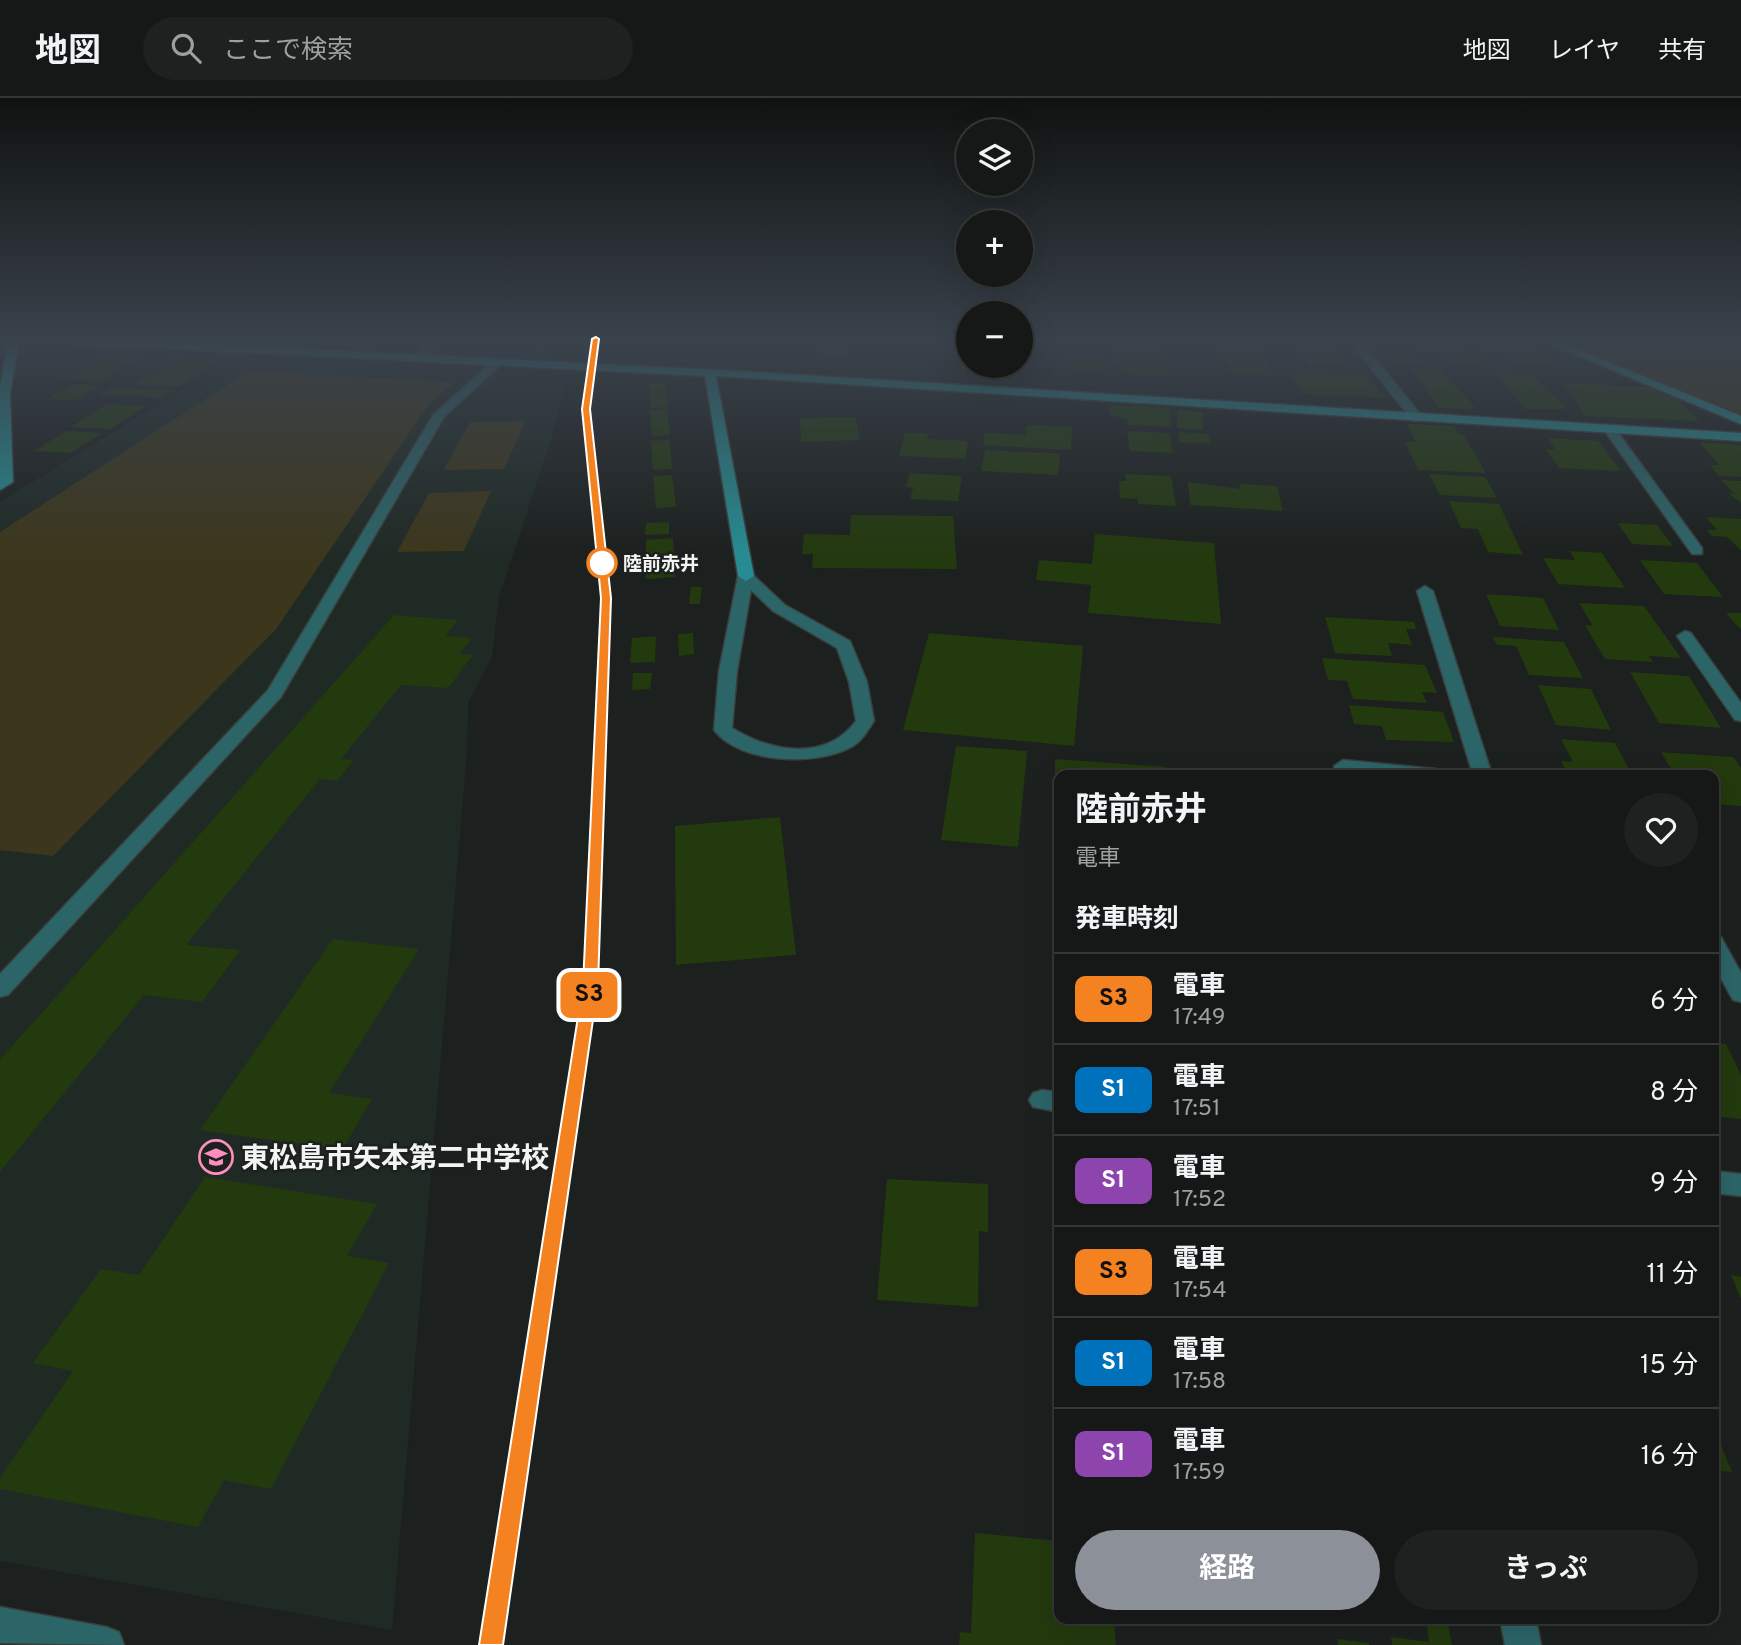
<!DOCTYPE html>
<html lang="ja">
<meta charset="utf-8">
<style>
body{margin:0;font-family:Overpass,"Noto Sans JP",sans-serif;background:#1e211f;color:#f1f3f6;height:100vh;display:flex;flex-direction:column;font-size:26px;white-space:nowrap}
*{box-sizing:border-box;margin:0}
p{font-size:23px;color:#9da0a1}
.icon{flex:none;width:38px;height:38px;fill:none;stroke:currentColor;stroke-width:2;stroke-linecap:round;stroke-linejoin:round}
.map{position:relative;flex:1;overflow:hidden}
.sheet{position:absolute;left:1054px;top:672px;width:665px;height:854px;display:flex;flex-direction:column;background:#151816;border-radius:14px;box-shadow:0 7px 28px #0002,0 0 0 2px #343735}
.sheet>*{flex:none}
.badge{padding:0 14px;border-radius:10px;font-size:24px;line-height:46px}
.buttons{position:absolute;left:956px;top:21px;display:grid;gap:14px}
.buttons a{display:grid;place-items:center;width:77px;height:77px;border-radius:50%;background:#151816;box-shadow:0 7px 28px #0002,0 0 0 2px #343735;font-size:35px}
.map>.badge{position:absolute;translate:-50% -50%;box-shadow:0 0 0 4px #fff}
h2{padding:0 21px;font-size:26px;line-height:63px}
.round{display:grid;place-items:center;flex:none;width:74px;height:74px;border-radius:37px;background:#1e211f}
.headline{display:flex;align-items:center;justify-content:space-between;height:119px;padding:0 21px}
h1{font-size:33px;font-weight:700;line-height:52px}
.cta{display:flex;gap:14px;margin-top:auto;padding:14px 21px}
.cta a{flex:1;height:80px;border-radius:42px;background:#8c9099;color:#fff;font-size:28px;font-weight:700;line-height:80px;text-align:center}
.cta a+a{background:#1e211f;color:#f1f3f6}
ul{padding:0;list-style:none}
li{display:flex;align-items:center;gap:21px;height:91px;padding:0 21px;border-top:2px solid #343735}
li div{flex:1}
li b{display:block;font-size:26px}
li em{font-style:normal}
li .badge{min-width:77px;font-weight:700;text-align:center}
header{display:flex;align-items:center;gap:42px;box-sizing:border-box;height:98px;padding:0 35px;background:#151816;border-bottom:2px solid #343735}
header strong{font-size:33px}
nav{display:flex;gap:38px;margin-inline-start:auto;font-size:24px}
.search{width:490px;height:63px;background:#1e211f;display:flex;align-items:center;gap:18px;box-sizing:border-box;padding:0 24px;border-radius:38px;color:#9da0a1;font-size:26px}
.map>svg:first-child{display:block}
.built{fill:#202a25}
.green{fill:#3c371c}
.building{fill:#23390e}
.lines{fill:none;stroke-linecap:round;stroke-linejoin:round}
.lane-casing{stroke:#3a3e3c;stroke-width:3}
.street-casing{stroke:#3a3e3c;stroke-width:3}
.secondary-casing{stroke:#3a3e3c;stroke-width:3}
.lane{fill:#2c6568;fill-rule:evenodd}
.street{fill:#2c6568;fill-rule:evenodd}
.secondary{fill:#278c92;fill-rule:evenodd}
.rail-far4{stroke:#acb0ae;stroke-width:2.5;stroke-dasharray:2 4.5;stroke-linecap:butt}
.rail-far3{stroke:#acb0ae;stroke-width:3.5;stroke-dasharray:2.5 5;stroke-linecap:butt}
.rail-far2{stroke:#acb0ae;stroke-width:5;stroke-dasharray:3.5 6;stroke-linecap:butt}
.rail-far1{stroke:#acb0ae;stroke-width:6;stroke-dasharray:4.5 9;stroke-linecap:butt}
.rail{stroke:#acb0ae;stroke-width:8;stroke-dasharray:5 10;stroke-linecap:butt}
.line{fill:#f58220;stroke:#fff;stroke-width:2}
.stop-dot{fill:#fff;stroke:#f58220;stroke-width:3.5}
.labels{text-anchor:middle;stroke-width:5;stroke-linejoin:round;paint-order:stroke}
.far-stop-label{font-size:19px;font-weight:bold;fill:#f1f4f3;stroke:#1c201e;text-anchor:start}
.near-poi-label{font-size:28px;font-weight:bold;fill:#f1f4f3;stroke:#1c201e;text-anchor:start}
</style>
<header>
<strong>地図</strong>
<div class="search"><svg class="icon" aria-label="search" viewBox="0 0 24 24"><circle cx="10" cy="10" r="6"/><path d="M15 15l6 6"/></svg>ここで検索</div>
<nav><a>地図</a><a>レイヤ</a><a>共有</a></nav>
</header>
<div class="map">
<svg width="1741" height="1547" viewBox="0 0 1741 1547">
<rect width="100%" height="100%" fill="#1c201e"/>
<path class="built" d="M 263,265 L 567,279 L 550,345 L 499,499 L 492,559 L 468,605 L 467,655 L 392,1532 L 0,1463 L 0,404 L 182,292 L 197,293 L 237,269 Z"/>
<g class="green">
<path d="M 1555,241 L 1741,241 L 1741,318 Z"/>
<path d="M 249,273 L 455,284 L 430,305 L 276,531 L 53,758 L 0,752 L 0,434 Z"/>
<path d="M 526,323 L 504,371 L 444,372 L 470,324 Z"/>
<path d="M 491,393 L 464,453 L 397,454 L 429,395 Z"/>
</g>
<g class="building">
<path d="M 456,241 L 495,241 L 492,246 L 454,247 Z"/>
<path d="M 539,241 L 571,241 L 569,250 L 536,251 Z"/>
<path d="M 821,241 L 850,242 L 850,256 L 818,256 Z"/>
<path d="M 1110,241 L 1154,241 L 1171,278 L 1123,277 Z"/>
<path d="M 1213,241 L 1253,241 L 1274,277 L 1232,277 Z"/>
<path d="M 1410,241 L 1456,241 L 1468,253 L 1418,253 Z"/>
<path d="M 1472,241 L 1528,241 L 1542,255 L 1484,252 Z"/>
<path d="M 1294,247 L 1331,247 L 1351,269 L 1310,269 Z"/>
<path d="M 961,250 L 968,250 L 968,268 L 1012,268 L 1013,271 L 962,272 Z"/>
<path d="M 112,254 L 145,256 L 103,283 L 61,281 Z"/>
<path d="M 1390,255 L 1409,255 L 1420,265 L 1397,265 Z"/>
<path d="M 1443,255 L 1481,256 L 1494,269 L 1455,269 Z"/>
<path d="M 1505,256 L 1548,257 L 1561,269 L 1518,268 Z"/>
<path d="M 1069,258 L 1101,258 L 1105,275 L 1072,275 Z"/>
<path d="M 176,261 L 219,263 L 179,289 L 134,286 Z"/>
<path d="M 1411,270 L 1441,271 L 1476,311 L 1439,310 Z"/>
<path d="M 1288,272 L 1363,273 L 1386,300 L 1303,296 Z"/>
<path d="M 1491,272 L 1529,273 L 1568,311 L 1526,311 Z"/>
<path d="M 665,285 L 668,309 L 651,310 L 649,286 Z"/>
<path d="M 1564,285 L 1647,289 L 1679,302 L 1699,323 L 1585,318 Z"/>
<path d="M 72,286 L 100,288 L 76,302 L 47,301 Z"/>
<path d="M 110,290 L 172,292 L 161,300 L 98,297 Z"/>
<path d="M 107,306 L 146,308 L 111,331 L 70,329 Z"/>
<path d="M 1110,307 L 1169,310 L 1171,329 L 1128,327 L 1128,322 L 1110,317 Z"/>
<path d="M 667,311 L 670,337 L 652,338 L 650,312 Z"/>
<path d="M 1177,312 L 1202,314 L 1203,332 L 1177,330 Z"/>
<path d="M 856,319 L 859,342 L 801,344 L 800,320 Z"/>
<path d="M 1407,326 L 1454,328 L 1458,336 L 1463,336 L 1486,375 L 1418,372 L 1405,344 L 1416,344 Z"/>
<path d="M 1027,327 L 1072,329 L 1071,352 L 983,347 L 985,335 L 1026,337 Z"/>
<path d="M 66,333 L 102,335 L 71,355 L 34,353 Z"/>
<path d="M 1127,333 L 1169,335 L 1173,355 L 1130,353 Z"/>
<path d="M 1178,334 L 1209,336 L 1210,345 L 1179,344 Z"/>
<path d="M 905,335 L 928,336 L 927,341 L 968,343 L 965,361 L 899,358 Z"/>
<path d="M 1548,340 L 1598,343 L 1621,373 L 1559,370 L 1546,351 L 1555,352 Z"/>
<path d="M 669,342 L 672,371 L 653,372 L 651,343 Z"/>
<path d="M 1699,344 L 1741,347 L 1741,379 L 1719,378 L 1710,367 L 1719,367 Z"/>
<path d="M 985,352 L 1060,356 L 1058,377 L 981,373 Z"/>
<path d="M 910,375 L 962,378 L 958,403 L 910,401 L 913,390 L 906,389 Z"/>
<path d="M 1125,376 L 1171,378 L 1176,408 L 1138,406 L 1138,401 L 1120,400 L 1119,383 L 1126,383 Z"/>
<path d="M 1429,376 L 1485,379 L 1497,400 L 1440,397 Z"/>
<path d="M 672,377 L 676,409 L 656,410 L 653,378 Z"/>
<path d="M 1721,382 L 1741,383 L 1741,405 L 1728,395 L 1735,396 Z"/>
<path d="M 1188,384 L 1240,391 L 1240,386 L 1277,388 L 1283,413 L 1190,407 Z"/>
<path d="M 1449,403 L 1499,406 L 1523,457 L 1488,454 L 1478,431 L 1461,430 Z"/>
<path d="M 851,417 L 953,418 L 957,471 L 812,470 L 813,456 L 802,456 L 804,436 L 850,437 Z"/>
<path d="M 1706,419 L 1741,421 L 1741,452 L 1727,439 L 1712,438 L 1707,432 L 1717,432 Z"/>
<path d="M 669,424 L 669,436 L 645,437 L 646,425 Z"/>
<path d="M 1618,425 L 1657,427 L 1673,448 L 1632,446 Z"/>
<path d="M 1095,436 L 1214,445 L 1221,526 L 1088,515 L 1091,487 L 1036,482 L 1039,462 L 1092,466 Z"/>
<path d="M 673,440 L 675,479 L 646,481 L 646,442 Z"/>
<path d="M 1570,453 L 1602,455 L 1625,490 L 1558,486 L 1543,460 L 1575,462 Z"/>
<path d="M 1640,462 L 1697,465 L 1723,499 L 1664,496 Z"/>
<path d="M 691,489 L 702,489 L 700,506 L 689,506 Z"/>
<path d="M 1486,496 L 1543,500 L 1559,532 L 1500,528 Z"/>
<path d="M 1579,505 L 1644,508 L 1681,560 L 1649,558 L 1653,564 L 1605,561 L 1585,527 L 1593,528 Z"/>
<path d="M 1726,515 L 1741,515 L 1741,531 L 1739,530 Z"/>
<path d="M 394,517 L 458,522 L 445,538 L 472,540 L 460,556 L 473,557 L 448,590 L 401,587 L 341,661 L 354,662 L 337,683 L 320,681 L 186,847 L 240,852 L 202,904 L 144,897 L 0,1074 L 0,962 Z"/>
<path d="M 1325,519 L 1414,524 L 1416,531 L 1406,531 L 1412,547 L 1388,545 L 1392,558 L 1335,555 Z"/>
<path d="M 693,535 L 694,556 L 679,558 L 678,536 Z"/>
<path d="M 929,535 L 1083,548 L 1074,648 L 903,632 Z"/>
<path d="M 656,538 L 655,564 L 630,565 L 632,540 Z"/>
<path d="M 1493,539 L 1564,544 L 1583,580 L 1529,577 L 1516,548 L 1497,547 Z"/>
<path d="M 1322,560 L 1425,567 L 1437,595 L 1422,594 L 1427,605 L 1353,601 L 1347,583 L 1328,582 Z"/>
<path d="M 1630,574 L 1689,578 L 1721,630 L 1659,625 Z"/>
<path d="M 633,575 L 652,575 L 650,591 L 632,592 Z"/>
<path d="M 1538,587 L 1591,591 L 1611,632 L 1556,627 Z"/>
<path d="M 1349,607 L 1443,614 L 1454,644 L 1386,642 L 1382,628 L 1354,626 Z"/>
<path d="M 1561,641 L 1615,645 L 1632,677 L 1568,677 L 1561,663 L 1573,664 Z"/>
<path d="M 956,648 L 1027,653 L 1018,749 L 941,742 Z"/>
<path d="M 1661,654 L 1733,659 L 1741,670 L 1741,708 L 1713,706 L 1713,677 L 1675,677 Z"/>
<path d="M 1055,661 L 1166,669 L 1166,677 L 1059,677 L 1059,692 L 1055,691 Z"/>
<path d="M 780,719 L 796,857 L 676,867 L 675,728 Z"/>
<path d="M 1055,775 L 1059,775 L 1059,800 L 1054,800 Z"/>
<path d="M 333,841 L 419,851 L 329,995 L 372,1001 L 342,1052 L 200,1032 Z"/>
<path d="M 1713,945 L 1726,946 L 1741,977 L 1741,1021 L 1713,1018 Z"/>
<path d="M 205,1079 L 377,1106 L 347,1158 L 389,1165 L 271,1391 L 224,1382 L 198,1429 L 0,1391 L 0,1380 L 73,1273 L 33,1265 L 101,1171 L 139,1177 Z"/>
<path d="M 887,1081 L 988,1086 L 988,1134 L 979,1133 L 978,1209 L 877,1202 Z"/>
<path d="M 1731,1177 L 1741,1179 L 1741,1201 Z"/>
<path d="M 1713,1327 L 1732,1374 L 1713,1372 Z"/>
<path d="M 975,1435 L 1059,1443 L 1059,1521 L 1114,1521 L 1116,1547 L 959,1547 L 960,1534 L 971,1535 Z"/>
<path d="M 1426,1521 L 1447,1521 L 1452,1547 L 1392,1547 L 1391,1539 L 1429,1544 Z"/>
<path d="M 1337,1541 L 1369,1545 L 1369,1547 L 1338,1547 Z"/>
</g>
<g class="lines">
<g class="lane-casing">
<g id="lane">
<path d="M 495,261 L 505,263 L 444,319 L 281,599 L 8,897 L 0,899 L 0,876 L 268,592 L 433,317 Z"/>
<path d="M 746,473 L 751,475 L 785,507 L 850,543 L 867,584 L 874,623 C 868,632 862,643 853,648 C 818,669 740,666 714,632 L 719,573 L 738,478 ZM 751,492 L 773,513 L 837,550 L 849,584 L 856,623 C 826,664 771,654 732,630 L 737,573 Z"/>
</g>
</g>
<g class="street-casing">
<g id="street">
<path d="M 430,241 L 441,241 L 424,261 L 416,261 L 414,259 Z"/>
<path d="M 1348,241 L 1359,241 L 1421,317 L 1421,323 L 1413,323 Z"/>
<path d="M 1606,329 L 1614,329 L 1702,450 L 1702,456 L 1692,456 L 1604,332 Z"/>
<path d="M 1425,488 L 1433,493 L 1492,677 L 1473,677 L 1417,493 Z"/>
<path d="M 1685,533 L 1691,535 L 1741,605 L 1741,623 L 1735,622 L 1677,538 Z"/>
<path d="M 1343,662 L 1436,671 L 1446,677 L 1336,677 L 1334,668 Z"/>
<path d="M 1713,836 L 1721,839 L 1741,875 L 1741,904 L 1733,902 L 1713,866 Z"/>
<path d="M 1042,992 L 1059,994 L 1059,1014 L 1033,1009 L 1029,1002 L 1033,995 Z"/>
<path d="M 1713,1073 L 1741,1076 L 1741,1098 L 1713,1095 Z"/>
<path d="M 0,1509 L 106,1529 L 119,1534 L 124,1547 L 0,1545 Z"/>
<path d="M 1500,1521 L 1536,1521 L 1541,1547 L 1505,1547 Z"/>
</g>
</g>
<g class="secondary-casing">
<g id="secondary">
<path d="M 9,241 L 19,241 L 10,297 L 13,384 L 0,392 L 0,287 Z"/>
<path d="M 34,241 L 110,241 L 755,274 L 1741,335 L 1741,343 L 716,278 L 754,478 L 746,483 L 738,478 L 705,278 L 39,244 Z"/>
<path d="M 1538,241 L 1553,241 L 1741,318 L 1741,326 Z"/>
</g>
</g>
<use href="#lane" class="lane"/>
<use href="#street" class="street"/>
<use href="#secondary" class="secondary"/>
<path class="rail-far4" d="M 595,394 L 586,311 L 596,241"/>
<path class="rail-far3" d="M 595,392 L 606,500 L 602,587"/>
<path class="rail-far2" d="M 592,833 L 602,585"/>
<path class="rail-far1" d="M 551,1147 L 590,887 L 592,831"/>
<path class="rail" d="M 491,1547 L 551,1145"/>
</g>
<linearGradient id="sky" x2="0" y2="1"><stop stop-color="#0f1210"/><stop offset="0.53" stop-color="#3a424c"/><stop offset="1" stop-color="#3a424c" stop-opacity="0"/></linearGradient>
<rect width="1741" height="458" fill="url(#sky)"/>
<path class="line" d="M 596,239 L 599,241 L 590,311 L 611,500 L 598,887 L 503,1547 L 479,1547 L 583,887 L 601,500 L 582,311 L 592,241 Z"/>
<defs>
<g id="school-ring" transform="scale(1.75)"><circle r="9.5" fill="#1c201e" stroke="#fe8ebb" stroke-width="1.5"/><path d="M0-5L7-2L0 1L-7-2ZM-4 1L0 2.5L4 1V4Q0 6-4 4Z" fill="#fe8ebb"/></g>
</defs>
<g fill-rule="evenodd">
<use href="#school-ring" x="216" y="1059"/>
</g>
<circle class="stop-dot" cx="602" cy="465" r="14"/>
<g class="labels">
<g class="far-stop-label">
<text x="623" y="472">陸前赤井</text>
</g>
<g class="near-poi-label">
<text x="241" y="1069">東松島市矢本第二中学校</text>
</g>
</g>
</svg>
<div class="buttons">
<a><svg class="icon" aria-label="layers" viewBox="0 0 24 24"><path d="M12 4l9 5-9 5-9-5zM3 14l9 5 9-5"/></svg></a>
<a>+</a>
<a>−</a>
</div>
<b class="badge" style="left:589px;top:897px;background:#f58220;color:#111">S3</b>
<section class="sheet">
<div class="headline"><div><h1>陸前赤井</h1><p>電車</p></div><a class="round"><svg class="icon" aria-label="heart" viewBox="0 0 24 24"><path d="M12 20l-8-8c-3-5 5-10 8-4 3-6 11-1 8 4z"/></svg></a></div>
<h2>発車時刻</h2>
<ul>
<li><span class="badge" style="background:#f58220;color:#111">S3</span><div><b>電車</b><p>17:49</p></div><em>6 分</em></li>
<li><span class="badge" style="background:#0072bc;color:#fff">S1</span><div><b>電車</b><p>17:51</p></div><em>8 分</em></li>
<li><span class="badge" style="background:#8e44ad;color:#fff">S1</span><div><b>電車</b><p>17:52</p></div><em>9 分</em></li>
<li><span class="badge" style="background:#f58220;color:#111">S3</span><div><b>電車</b><p>17:54</p></div><em>11 分</em></li>
<li><span class="badge" style="background:#0072bc;color:#fff">S1</span><div><b>電車</b><p>17:58</p></div><em>15 分</em></li>
<li><span class="badge" style="background:#8e44ad;color:#fff">S1</span><div><b>電車</b><p>17:59</p></div><em>16 分</em></li>
</ul>
<div class="cta"><a>経路</a><a>きっぷ</a></div>
</section>
</div>
